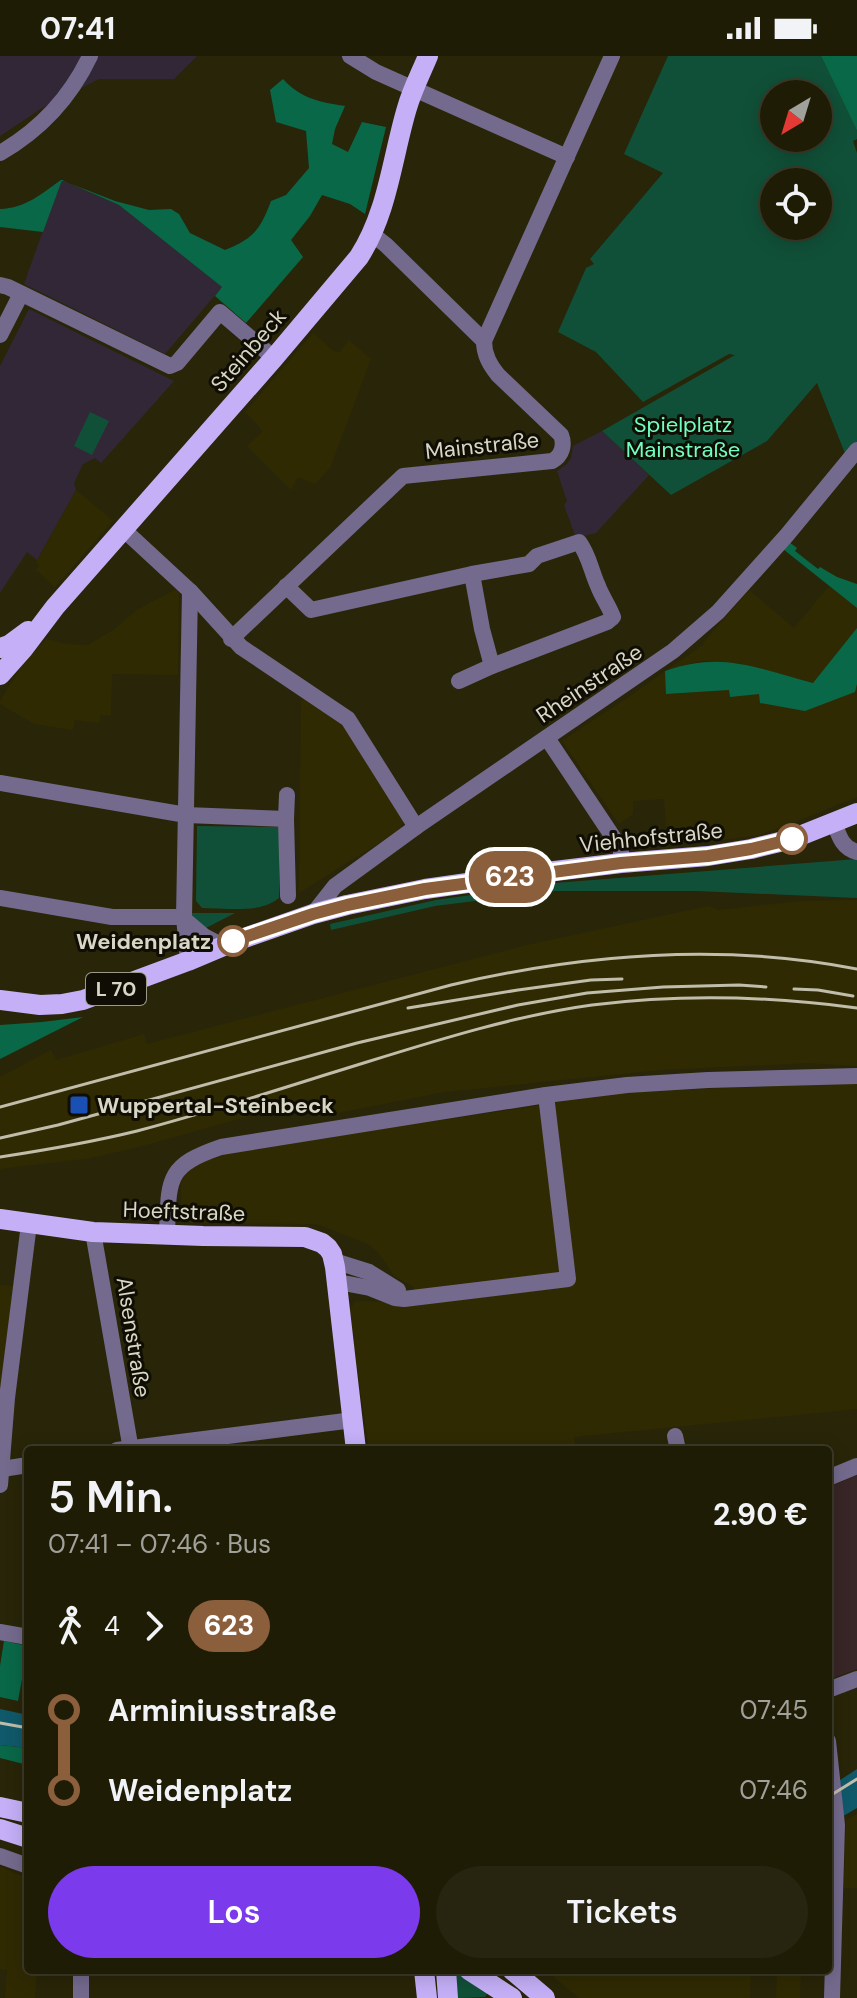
<!DOCTYPE html>
<html lang="de">
<meta charset="utf-8">
<style>
body{margin:0;font-family:"DM Sans",sans-serif;background:#272510;color:#f1f3f6;height:100vh;display:flex;flex-direction:column;font-size:30px;white-space:nowrap}
*{box-sizing:border-box;margin:0}
p{font-size:26px;color:#a1a19b}
.icon{flex:none;width:44px;height:44px;fill:none;stroke:currentColor;stroke-width:2;stroke-linecap:round;stroke-linejoin:round}
.map{position:relative;flex:1;overflow:hidden}
.drawer{position:absolute;left:24px;top:1390px;width:808px;height:528px;display:flex;flex-direction:column;background:#1f1c06;border-radius:8px;box-shadow:0 4px 20px #0003,0 0 0 2px #3c3a28}
.drawer>*{flex:none}
.badge{padding:0 16px;border-radius:26px;font-size:28px;line-height:52px}
.needle{width:52px;rotate:218deg}
.tools{position:absolute;left:760px;top:24px;display:grid;gap:16px}
.tools a{display:grid;place-items:center;width:72px;height:72px;border-radius:50%;background:#1f1c06;box-shadow:0 4px 20px #0003,0 0 0 2px #3c3a28;font-size:40px}
.map>.badge{position:absolute;translate:-50% -50%;box-shadow:0 0 0 4px #fff}
.legs{display:flex;align-items:center;gap:12px;height:88px;padding:0 24px;font-size:26px}
.legs p{margin-inline-start:auto}
.headline{display:flex;align-items:center;justify-content:space-between;height:136px;padding:0 24px}
h1{font-size:44px;font-weight:600;line-height:60px}
.button{display:flex;gap:16px;margin-top:auto;padding:16px 24px}
.button a{flex:1;height:92px;border-radius:48px;background:#7c3aed;color:#fff;font-size:32px;font-weight:600;line-height:92px;text-align:center}
.button a+a{background:#272510;color:#f1f3f6}
ul{padding:0 24px;list-style:none}
li{display:flex;align-items:center;gap:28px;height:80px;font-size:30px}
li i{display:grid;place-items:center;width:12px;height:100%;margin:0 10px;background:currentColor}
li i::after{content:'';width:20px;height:20px;margin:-10px;border:6px solid;border-radius:50%;background:#1f1c06}
li p{margin-inline-start:auto}
li:first-child i{background:linear-gradient(#0000 50%,currentColor 0)}
li:last-child i{background:linear-gradient(currentColor 50%,#0000 0)}
.status{display:flex;justify-content:space-between;align-items:center;height:56px;padding:0 40px;background:#1f1c06;direction:ltr}
.status svg{height:22px;fill:currentColor}
.map>svg:first-child{display:block}
.built{fill:#302a03}
.education{fill:#322736}
.medical{fill:#392626}
.green{fill:#115038;fill-rule:evenodd}
.forest{fill:#096848}
.water{fill:#10596a}
.lines{fill:none;stroke-linecap:round;stroke-linejoin:round}
.minor{stroke:#746a8d;stroke-width:16}
.major{stroke:#c5b0f8;stroke-width:20}
.rail{stroke:#c0bdab;stroke-width:3}
.line-1-casing{stroke:#fff;stroke-width:18}
.line-1{stroke:#8b5e3c;stroke-width:12}
.stop-1-dot{fill:#fff;stroke:#8b5e3c;stroke-width:4}
.transit-dot{fill:#1a4fb4;stroke:#100e04;stroke-width:3}
.labels{text-anchor:middle;stroke-width:6;stroke-linejoin:round;paint-order:stroke}
.shield{fill:#100e04;stroke:#9c9a8b;stroke-width:2}
.shield-label{font-size:20px;font-weight:bold;fill:#d8d6c5}
.street-label{font-size:22px;fill:#d8d6c5;stroke:#100e04}
.park-label{font-size:22px;fill:#70fec2;stroke:#100e04}
.stop-label{font-size:22px;font-weight:bold;fill:#d8d6c5;stroke:#100e04;text-anchor:end}
.poi-label{font-size:22px;font-weight:bold;fill:#d8d6c5;stroke:#100e04;text-anchor:start}
</style>
<div class="status"><b>07:41</b><svg viewBox="0 0 49 12"><path d="M0 12V9h3v3zM5 12V6h3v6zM10 12V3h3v9zM15 12V0h3v12zM26 1h20v11H26zM47 4h2v5h-2z"/></svg></div>
<div class="map">
<svg width="857" height="1942" viewBox="0 0 857 1942">
<rect width="100%" height="100%" fill="#292508"/>
<g class="built">
<path d="M 313,277 L 334,295 L 339,297 L 349,284 L 371,303 L 330,412 L 315,428 L 298,421 L 291,434 L 247,390 L 263,375 L 245,356 Z"/>
<path d="M 76,434 L 113,465 L 55,531 L 36,514 L 39,509 L 36,506 Z"/>
<path d="M 829,530 L 857,552 L 857,572 L 813,627 L 738,607 L 702,605 L 675,612 L 667,638 L 729,634 L 759,638 L 854,636 L 857,628 L 857,741 L 787,769 L 759,779 L 730,783 L 667,788 L 664,743 L 633,745 L 633,758 L 619,768 L 562,685 L 630,640 L 704,588 L 703,587 L 749,534 L 794,572 Z"/>
<path d="M 176,533 L 179,536 L 178,619 L 112,618 L 111,659 L 101,659 L 99,667 L 75,664 L 73,674 L 34,668 L 0,648 L 0,645 L 22,609 L 46,583 L 67,588 L 87,589 L 112,575 L 137,554 Z"/>
<path d="M 306,642 L 343,665 L 404,765 L 398,775 L 299,837 L 301,645 Z"/>
<path d="M 857,844 L 857,1010 L 807,1007 L 661,1014 L 445,1036 L 317,1061 L 311,1043 L 135,1092 L 91,1102 L 0,1113 L 0,1021 L 51,994 L 56,1004 L 144,978 L 147,988 L 527,889 L 708,850 L 718,854 L 801,845 Z"/>
<path d="M 857,1026 L 857,1353 L 574,1381 L 576,1394 L 464,1394 L 462,1390 L 369,1394 L 349,1255 L 355,1245 L 409,1247 L 414,1231 L 394,1220 L 379,1197 L 368,1188 L 317,1168 L 191,1167 L 186,1164 L 183,1160 L 181,1150 L 181,1127 L 185,1117 L 195,1108 L 227,1096 L 530,1051 L 600,1038 Z"/>
<path d="M 0,1229 L 13,1230 L 0,1339 Z"/>
<path d="M 857,1758 L 857,1832 L 844,1832 L 846,1764 Z"/>
<path d="M 0,1811 L 28,1822 L 28,1914 L 37,1914 L 35,1942 L 5,1942 L 7,1914 L 0,1913 Z"/>
<path d="M 546,1914 L 751,1914 L 750,1942 L 579,1942 Z"/>
<path d="M 777,1914 L 801,1914 L 800,1942 L 776,1942 Z"/>
</g>
<g class="education">
<path d="M 0,0 L 197,0 L 174,23 L 99,23 L 39,54 L 0,80 Z"/>
<path d="M 61,124 L 119,149 L 222,231 L 165,298 L 24,228 Z"/>
<path d="M 29,253 L 174,325 L 101,407 L 95,402 L 83,408 L 74,427 L 76,434 L 37,504 L 27,496 L 0,537 L 0,310 Z"/>
<path d="M 602,375 L 649,419 L 596,477 L 576,482 L 564,449 L 567,445 L 557,415 L 567,408 L 571,402 L 573,390 Z"/>
</g>
<path class="medical" d="M 857,1419 L 857,1613 L 828,1624 L 828,1432 Z"/>
<g class="green">
<path d="M 668,0 L 821,0 L 857,75 L 857,83 L 853,85 L 857,97 L 857,386 L 846,400 L 817,327 L 767,385 L 671,439 L 602,375 L 735,299 L 729,298 L 643,346 L 596,296 L 558,276 L 586,212 L 594,208 L 590,203 L 663,117 L 624,98 ZM 774,38 L 818,38 L 818,82 L 774,82 ZM 774,126 L 818,126 L 818,170 L 774,170 Z"/>
<path d="M 90,356 L 109,365 L 92,399 L 74,390 Z"/>
<path d="M 197,770 L 279,771 L 279,842 C 260,858 226,852 202,852 L 196,845 Z"/>
<path d="M 857,803 L 857,842 L 697,835 L 555,835 L 435,850 L 331,874 L 330,868 L 436,844 L 555,827 Z"/>
<path d="M 191,857 L 235,857 L 204,873 L 193,862 Z"/>
<path d="M 458,1918 L 485,1934 L 487,1938 L 485,1941 L 458,1942 L 456,1919 Z"/>
</g>
<g class="forest">
<path d="M 821,0 L 857,0 L 857,75 Z"/>
<path d="M 283,23 C 301,43 320,46 345,50 L 335,73 L 332,88 L 348,96 L 362,66 L 386,71 L 365,158 L 350,148 L 322,139 L 310,160 L 291,184 L 303,201 L 246,267 L 215,240 L 222,231 L 119,149 L 62,124 L 43,176 L 0,171 L 0,153 C 26,152 41,138 61,124 L 115,145 L 149,154 L 171,153 L 179,158 L 190,177 L 225,194 C 254,182 260,174 271,145 L 286,139 L 309,112 L 306,75 L 276,66 L 270,34 Z"/>
<path d="M 789,486 L 797,492 L 795,495 L 818,513 L 820,511 L 837,521 L 857,528 L 857,552 L 783,493 Z"/>
<path d="M 857,572 L 857,628 L 855,636 L 805,655 L 760,647 L 759,638 L 730,641 L 729,634 L 666,638 L 665,615 C 723,594 757,613 813,627 Z"/>
<path d="M 83,961 L 10,998 L 0,1003 L 0,969 L 42,966 Z"/>
<path d="M 4,1585 L 28,1590 L 18,1645 L 0,1641 L 0,1610 Z"/>
<path d="M 0,1689 L 28,1692 L 28,1709 L 0,1702 Z"/>
</g>
<g class="water">
<path d="M 0,1653 L 28,1659 L 28,1692 L 0,1689 Z"/>
<path d="M 857,1713 L 857,1752 L 828,1769 L 828,1732 Z"/>
</g>
<g class="lines">
<g class="minor">
<path d="M 350,0 L 376,16 L 567,101"/>
<path d="M 0,97 C 40,74 70,42 90,0"/>
<path d="M 372,178 L 386,189 L 484,285"/>
<path d="M 0,229 L 8,231 L 170,310 L 177,307 L 220,256 L 274,302"/>
<path d="M 0,279 L 21,238"/>
<path d="M 484,285 L 612,0"/>
<path d="M 123,473 L 190,535 L 241,591 L 348,663 L 416,771"/>
<path d="M 472,518 L 482,573 L 492,610"/>
<path d="M 286,530 L 311,554 L 472,518 L 529,508 L 537,500 L 579,486 C 589,499 591,515 598,530 C 602,541 609,550 613,561 L 607,566 L 492,610 L 459,625"/>
<path d="M 231,583 L 403,420 L 552,405 C 562,400 565,389 561,379 L 498,319 C 490,309 484,299 484,285"/>
<path d="M 547,682 L 621,793 L 621,807"/>
<path d="M 0,727 L 186,759 L 286,763"/>
<path d="M 287,739 L 286,763 L 288,840"/>
<path d="M 834,766 C 839,780 842,792 857,796"/>
<path d="M 0,842 L 112,861 L 184,861"/>
<path d="M 313,858 L 335,830 L 416,771 L 673,595 L 718,556 L 787,479 L 857,394"/>
<path d="M 184,863 L 204,880 L 223,890"/>
<path d="M 188,905 L 184,861 L 190,535"/>
<path d="M 93,1176 L 131,1394"/>
<path d="M 167,1178 C 169,1124 165,1110 221,1091 L 546,1039 L 627,1029 L 708,1024 L 857,1020"/>
<path d="M 334,1205 L 369,1216 L 398,1234"/>
<path d="M 338,1226 L 370,1232 L 395,1242 L 404,1243 L 568,1223 L 546,1039"/>
<path d="M 675,1380 L 678,1394"/>
<path d="M 117,1394 L 353,1364"/>
<path d="M 2,1413 L 28,1409"/>
<path d="M 828,1422 L 857,1410"/>
<path d="M 0,1429 L 7,1342 L 29,1168"/>
<path d="M 0,1576 L 28,1581"/>
<path d="M 828,1634 L 857,1623"/>
<path d="M 828,1685 L 837,1769 L 832,1942"/>
<path d="M 0,1800 L 28,1810"/>
<path d="M 81,1942 L 81,1914"/>
</g>
<g class="major">
<path d="M 0,592 L 9,589 L 28,575"/>
<path d="M 0,619 L 24,592 L 55,551 L 274,302 L 359,201 C 388,156 392,102 407,52 C 412,34 421,17 428,0"/>
<path d="M 0,944 L 40,949 L 62,948 L 83,944 L 188,905 L 233,886 L 313,858 L 347,849 L 425,833 L 530,818 L 621,807 L 708,800 L 751,793 L 792,783 L 857,757"/>
<path d="M 0,1163 L 93,1176 L 203,1180 L 305,1181 L 322,1187 L 328,1192 L 332,1198 L 335,1211 L 356,1394"/>
<path d="M 0,1751 L 28,1757"/>
<path d="M 0,1773 L 28,1782"/>
<path d="M 424,1914 L 427,1942"/>
<path d="M 446,1914 L 448,1942"/>
<path d="M 469,1914 L 512,1942"/>
<path d="M 512,1914 L 545,1942"/>
</g>
<g class="rail">
<path d="M 794,933 L 818,934 L 853,940"/>
<path d="M 408,952 L 518,934 L 591,924 L 622,923"/>
<path d="M 0,1051 L 451,929 C 583,898 724,887 857,913"/>
<path d="M 0,1082 L 58,1069 L 357,987 L 518,949 L 587,937 L 663,931 L 739,929 L 766,931"/>
<path d="M 0,1101 C 46,1094 92,1086 137,1075 C 201,1058 265,1038 328,1018 C 413,992 504,961 592,949 C 680,938 769,940 857,952"/>
<path d="M 0,1667 L 28,1672"/>
<path d="M 828,1741 L 857,1723"/>
</g>
</g>
<g class="lines">
<g class="line-1-casing">
<path id="line-1" d="M 233,885 L 313,858 L 347,849 L 425,833 L 621,807 L 708,800 L 751,793 L 792,783"/>
</g>
<use href="#line-1" class="line-1"/>
</g>
<g class="stop-1-dot">
<circle cx="792" cy="783" r="14"/>
<circle cx="233" cy="885" r="14"/>
</g>
<rect class="transit-dot" x="69" y="1039" width="20" height="20" rx="4"/>
<g class="labels">
<rect class="shield" x="86" y="917" width="60" height="32" rx="6"/>
<g class="shield-label">
<text x="116" y="940">L 70</text>
</g>
<g class="street-label">
<text transform="translate(248 294) rotate(-49)" y="8">Steinbeck</text>
<text transform="translate(482 389) rotate(-6)" y="8">Mainstraße</text>
<text transform="translate(589 627) rotate(-34)" y="8">Rheinstraße</text>
<text transform="translate(651 781) rotate(-6)" y="8">Viehhofstraße</text>
<text transform="translate(184 1155) rotate(2)" y="8">Hoeftstraße</text>
<text transform="translate(134 1281) rotate(81)" y="8">Alsenstraße</text>
</g>
<g class="park-label">
<text x="683" y="376">Spielplatz<tspan x="683" dy="25">Mainstraße</tspan></text>
</g>
<g class="stop-label">
<text x="211" y="893">Weidenplatz</text>
</g>
<g class="poi-label">
<text x="97" y="1057">Wuppertal-Steinbeck</text>
</g>
</g>
</svg>
<div class="tools">
<a><svg class="needle" viewBox="-14 -14 28 28"><path d="M0-13l5 13h-10z" fill="#e53935"/><path d="M0 13l5-13h-10z" fill="#a1a19b"/></svg></a>
<a><svg class="icon" aria-label="locate" viewBox="0 0 24 24"><circle cx="12" cy="12" r="6"/><path d="M12 2v4M12 18v4M2 12h4M18 12h4"/></svg></a>
</div>
<b class="badge" style="left:510px;top:821px;background:#8b5e3c;color:#fff">623</b>
<section class="drawer">
<div class="headline"><div><h1>5 Min.</h1><p>07:41 – 07:46 · Bus</p></div><b>2.90 €</b></div>
<div class="legs"><svg class="icon" aria-label="walk" viewBox="0 0 24 24"><circle cx="13" cy="4" r="2"/><path d="M13 8l-2 6 4 7M11 14l-3 7M7 12l3-4h3l4 4"/></svg>4<svg class="icon" aria-label="forward" viewBox="0 0 24 24"><path d="M9 5l7 7-7 7"/></svg><b class="badge" style="background:#8b5e3c;color:#fff">623</b></div>
<ul>
<li><i style="color:#8b5e3c"></i><b>Arminiusstraße</b><p>07:45</p></li>
<li><i style="color:#8b5e3c"></i><b>Weidenplatz</b><p>07:46</p></li>
</ul>
<div class="button"><a>Los</a><a>Tickets</a></div>
</section>
</div>
